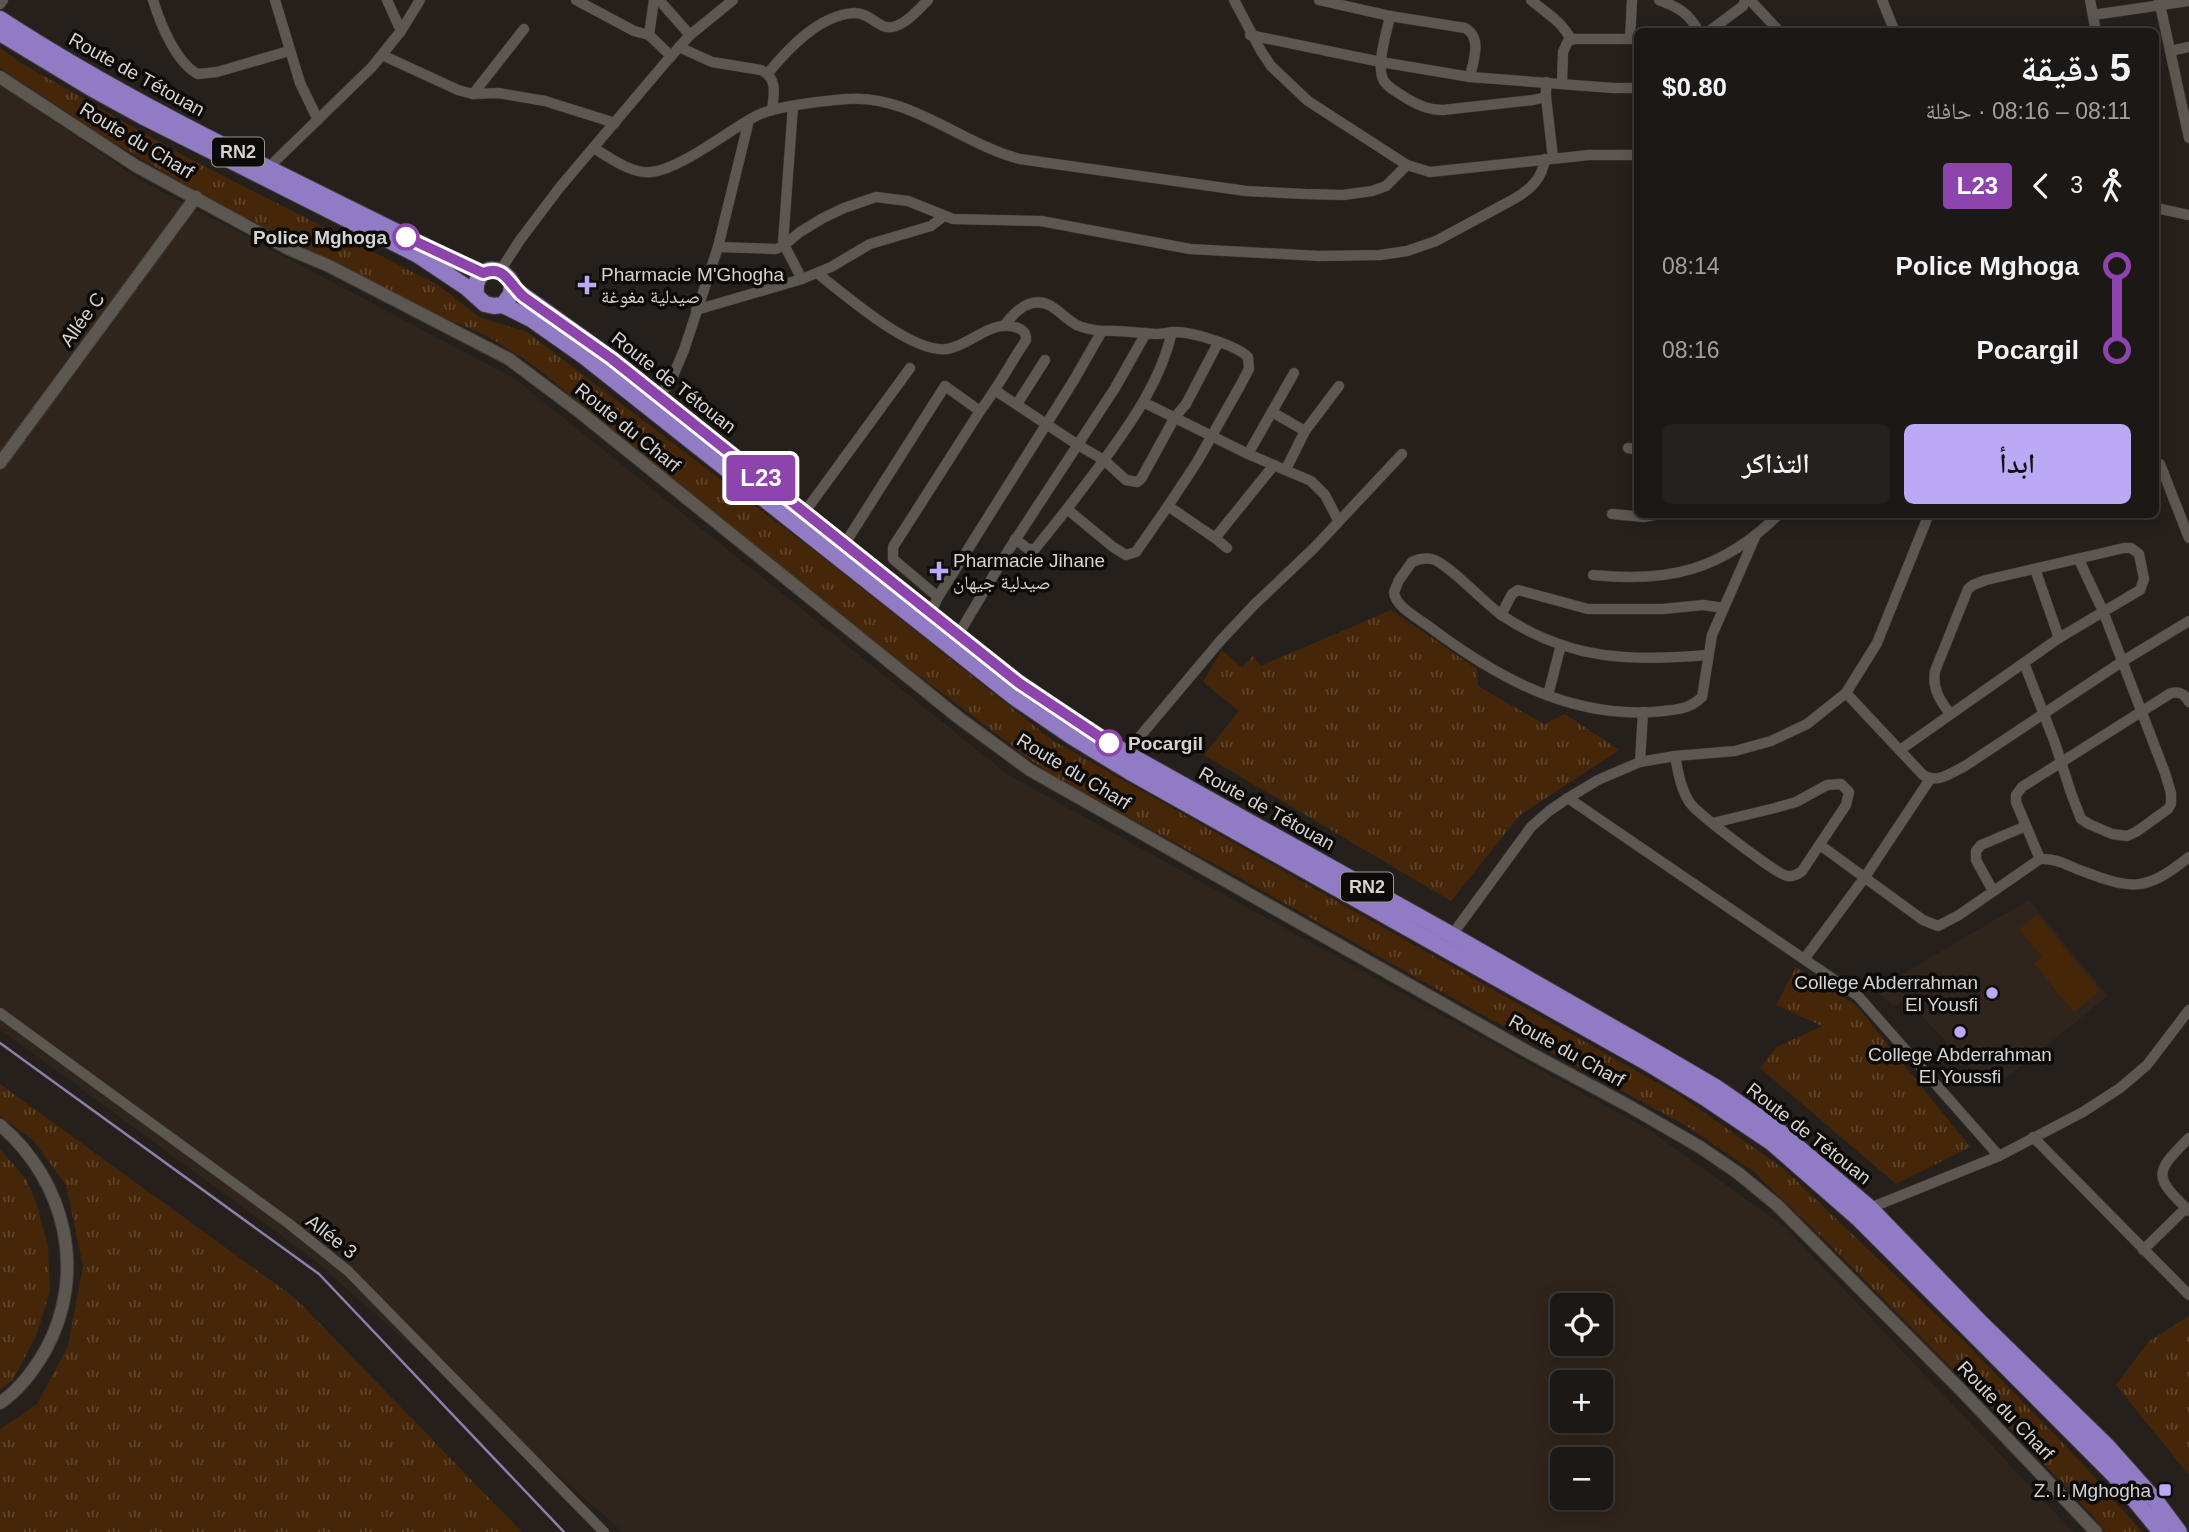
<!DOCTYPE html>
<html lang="ar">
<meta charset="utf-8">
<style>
body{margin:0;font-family:Arial,"Noto Naskh Arabic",sans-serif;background:#25211e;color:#f1f3f6;direction:rtl;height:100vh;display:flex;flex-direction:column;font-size:26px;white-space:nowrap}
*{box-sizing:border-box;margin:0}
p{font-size:23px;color:#a0a0a0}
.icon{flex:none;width:38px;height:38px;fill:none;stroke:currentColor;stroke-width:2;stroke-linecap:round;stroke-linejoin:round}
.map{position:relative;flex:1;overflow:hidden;direction:ltr}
.sheet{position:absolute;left:1634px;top:28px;width:525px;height:490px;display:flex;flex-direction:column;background:#1c1815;border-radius:10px;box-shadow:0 4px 18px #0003,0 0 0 2px #3a3734;direction:rtl}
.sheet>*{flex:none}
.badge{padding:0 14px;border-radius:5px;font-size:24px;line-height:46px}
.buttons{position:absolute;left:1550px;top:1293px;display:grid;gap:14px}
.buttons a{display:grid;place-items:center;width:63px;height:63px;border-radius:10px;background:#1c1815;box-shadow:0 4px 18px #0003,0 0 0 2px #3a3734;font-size:35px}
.map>.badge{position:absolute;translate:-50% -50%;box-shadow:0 0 0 4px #fff}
.legs{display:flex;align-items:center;gap:10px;height:77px;padding:0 28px;font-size:23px}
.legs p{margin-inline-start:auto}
.summary{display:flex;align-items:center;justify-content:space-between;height:119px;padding:0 28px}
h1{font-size:38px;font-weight:600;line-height:52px}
.primary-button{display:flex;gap:14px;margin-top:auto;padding:14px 28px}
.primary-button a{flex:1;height:80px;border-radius:10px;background:#bca9f5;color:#111;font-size:28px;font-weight:600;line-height:80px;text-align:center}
.primary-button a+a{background:#25211e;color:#f1f3f6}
ul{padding:0 28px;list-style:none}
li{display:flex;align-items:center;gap:24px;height:84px;font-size:26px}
li i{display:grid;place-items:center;width:10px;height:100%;margin:0 9px;background:currentColor}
li i::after{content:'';width:18px;height:18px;margin:-9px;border:5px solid;border-radius:50%;background:#1c1815}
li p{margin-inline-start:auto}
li:first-child i{background:linear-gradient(#0000 50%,currentColor 0)}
li:last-child i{background:linear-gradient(currentColor 50%,#0000 0)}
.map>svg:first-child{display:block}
.built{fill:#30251c;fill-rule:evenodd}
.grass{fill:url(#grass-tufts)}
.pitch{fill:#452609}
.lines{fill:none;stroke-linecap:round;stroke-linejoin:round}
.stream{stroke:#8c7fab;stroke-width:2.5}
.minor-casing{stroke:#3f3a36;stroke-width:11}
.tertiary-casing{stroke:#3f3a36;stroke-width:14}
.trunk-casing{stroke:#3f3a36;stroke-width:18}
.minor{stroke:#5d5751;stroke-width:10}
.tertiary{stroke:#5d5751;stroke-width:12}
.trunk{stroke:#917bc5;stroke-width:16}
.line-1-casing{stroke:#fff;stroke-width:16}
.line-1{stroke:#8e44ad;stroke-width:10}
.stop-1-dot{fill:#fff;stroke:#8e44ad;stroke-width:3.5}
.poi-dot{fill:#bca9f5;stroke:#0d0b09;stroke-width:2.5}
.labels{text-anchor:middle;stroke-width:7;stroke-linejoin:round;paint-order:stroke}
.shield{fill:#0d0b09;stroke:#9a9694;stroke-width:2}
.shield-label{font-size:18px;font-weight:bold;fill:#d6d2cf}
.street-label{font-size:19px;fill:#d6d2cf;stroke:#0d0b09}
.stop-label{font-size:19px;font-weight:bold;fill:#d6d2cf;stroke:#0d0b09;text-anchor:end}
.poi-label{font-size:19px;fill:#d6d2cf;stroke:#0d0b09;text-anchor:start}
</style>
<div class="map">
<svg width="2189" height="1532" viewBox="0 0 2189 1532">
<defs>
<pattern id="grass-tufts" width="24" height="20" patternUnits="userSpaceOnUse" patternTransform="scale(1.75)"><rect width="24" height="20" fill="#452609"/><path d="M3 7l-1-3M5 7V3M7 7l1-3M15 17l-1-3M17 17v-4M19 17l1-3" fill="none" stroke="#5f452c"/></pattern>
</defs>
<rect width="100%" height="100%" fill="#26201c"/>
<g class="built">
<path d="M 0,84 L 140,180 L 515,379 L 1007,774 L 1649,1130 L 1785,1227 L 2073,1532 L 623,1532 L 312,1258 L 0,1029 ZM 1563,1306 L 1601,1306 L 1601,1344 L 1563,1344 ZM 1563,1382 L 1601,1382 L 1601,1421 L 1563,1421 ZM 1563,1460 L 1601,1460 L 1601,1498 L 1563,1498 Z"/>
<path d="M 2029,900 L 2108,996 L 2001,1082 L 1992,1074 L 1985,1079 L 1979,1073 L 1976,1075 L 1964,1062 L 1960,1065 L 1950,1054 L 1954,1050 L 1906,999 L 1894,1007 L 1875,990 Z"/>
</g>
<g class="grass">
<path d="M 0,48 L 21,63 L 186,157 L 438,285 L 479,317 L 527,332 L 821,556 L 1052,740 L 1679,1095 L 1784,1169 L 1963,1340 L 2079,1460 L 2142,1532 L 2105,1532 L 2094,1517 L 1996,1413 L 1838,1253 L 1753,1171 L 1685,1125 L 1497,1023 L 1229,872 L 1052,776 L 860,631 L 533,365 L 489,337 L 432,312 L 222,206 L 109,140 L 0,68 Z"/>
<path d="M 1391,610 L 1477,669 L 1478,686 L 1544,724 L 1565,714 L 1619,750 L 1520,815 L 1451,901 L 1204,755 L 1239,711 L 1203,682 L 1222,650 L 1242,668 L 1253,656 L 1261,666 Z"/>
<path d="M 1796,967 L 1856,1005 L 1970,1147 L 1896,1184 L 1760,1068 L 1777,1047 L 1822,1026 L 1776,1005 Z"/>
<path d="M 0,1084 L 295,1298 L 522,1532 L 0,1532 L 0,1429 L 37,1404 L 68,1346 L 83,1266 L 66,1185 L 33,1140 L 0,1116 Z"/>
<path d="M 0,1149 L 26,1179 L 37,1205 L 48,1247 L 50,1291 L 36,1336 L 13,1380 L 0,1390 Z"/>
<path d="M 2189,1316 L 2189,1475 L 2116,1385 L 2148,1342 Z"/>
</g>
<path class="pitch" d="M 2037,914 L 2100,991 L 2074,1012 L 2034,964 L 2042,957 L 2019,929 Z"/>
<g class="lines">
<path class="stream" d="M 0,1043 L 319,1274 L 564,1532"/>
<g class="minor-casing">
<g id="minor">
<path d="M 153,0 C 160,23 176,63 198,74 L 217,72 L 289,51"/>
<path d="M 275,0 L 300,83 L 318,120"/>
<path d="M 387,0 L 401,31"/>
<path d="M 576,0 L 634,31 L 649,35"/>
<path d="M 654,0 L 649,35 L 671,56"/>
<path d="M 659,0 L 690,35"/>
<path d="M 1234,0 L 1261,51 L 1271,66 L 1308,101 L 1407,165 L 1430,172 L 1589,155 L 1638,155"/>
<path d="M 1319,0 L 1390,16 L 1465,28 C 1483,38 1473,61 1470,77"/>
<path d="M 1531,0 C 1546,13 1562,21 1571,40"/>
<path d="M 1659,0 C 1678,7 1689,13 1699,32"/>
<path d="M 1750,0 L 1780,32"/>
<path d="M 1882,0 L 1895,32"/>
<path d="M 2090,0 L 2096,32"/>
<path d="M 2159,0 L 2189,138"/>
<path d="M 0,4 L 3,0"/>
<path d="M 2093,15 L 2189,1"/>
<path d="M 1390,16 C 1387,32 1375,67 1384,81 C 1389,89 1399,93 1406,98 C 1418,105 1428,110 1443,110 L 1533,100 L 1546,97 L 1546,82"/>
<path d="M 1708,32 L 1743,6 L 1745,0"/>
<path d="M 1250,35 L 1381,62 L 1470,77 L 1613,88 L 1638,88"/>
<path d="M 1630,39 L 1632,0"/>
<path d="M 679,47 L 712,62 L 761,70 C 778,78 774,94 772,110"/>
<path d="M 2170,51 L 2189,47"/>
<path d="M 382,55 L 458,90 L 473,94 L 498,93 L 545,101 L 615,123"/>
<path d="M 768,73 C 788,49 819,15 854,13 C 867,13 872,21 883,26 C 899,33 918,10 928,0"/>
<path d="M 1562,84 L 1563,52 L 1568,41 L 1574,39 L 1638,39"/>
<path d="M 473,94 L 524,29"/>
<path d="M 1546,97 L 1553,158"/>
<path d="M 793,106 L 783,243 L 802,279"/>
<path d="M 593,148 C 610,157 630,174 651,172 C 680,170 730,129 758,115 C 780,105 823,101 847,99 C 910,94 961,144 1020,159 L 1246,191 L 1305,194 L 1343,195 L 1372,191 L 1386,186 L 1407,165"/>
<path d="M 269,167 L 372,67 L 401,31 L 420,0"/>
<path d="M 2156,208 L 2189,215"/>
<path d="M 718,247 L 776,249 L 783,246 L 800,232 L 823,218 L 844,208 L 876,197 L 908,201 L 953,219 L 1041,221 L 1190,249 L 1319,256 L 1380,255 L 1407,251 L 1436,241 L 1514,199 C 1531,189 1542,179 1545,159"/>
<path d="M 500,271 L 520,240 L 560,187 L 665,63 L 690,35 L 733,0"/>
<path d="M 817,273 C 844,294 912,354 947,349 C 972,345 991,318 1018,328 C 1025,331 1026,334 1026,340 C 1010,364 997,389 980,411 L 893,547 L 893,559 L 938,597 L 930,614"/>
<path d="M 696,310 L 802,279 L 831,267 L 870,244 L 931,226 L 944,216"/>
<path d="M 1004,326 C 1015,311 1031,295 1051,306 C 1061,312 1069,322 1079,326 C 1086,329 1094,330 1102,331"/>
<path d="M 996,391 L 1078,445 L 1104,460 C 1133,420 1161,380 1172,332"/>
<path d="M 659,397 L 673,376 L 684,350 L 718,247 L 749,120"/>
<path d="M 1143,402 L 1248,454 L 1311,481 L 1325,495 L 1338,520"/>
<path d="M 1017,404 L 1045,360"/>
<path d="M 1272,412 L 1305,431"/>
<path d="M 1628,448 L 1638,450"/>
<path d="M 1248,454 L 1294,373"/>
<path d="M 2160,464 L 2189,538"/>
<path d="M 1286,469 L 1305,431 L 1339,386"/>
<path d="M 1168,506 L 1136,552 L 1126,555 L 1113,547 L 1067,509 L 1104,460 L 1126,480 L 1137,482 L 1141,479 L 1175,417 L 1186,404 L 1218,343"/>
<path d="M 804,513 L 910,368"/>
<path d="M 1612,514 L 1644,517 L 1658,514"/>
<path d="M 1215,538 L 1274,465"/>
<path d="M 1015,539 L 1028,549 L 1035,549 L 1067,509"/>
<path d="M 844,545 L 945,386 L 980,411"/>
<path d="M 2035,569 L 2059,638"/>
<path d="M 1593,575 C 1669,583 1723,570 1779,514"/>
<path d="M 938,597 L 1074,380 L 1102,331 C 1120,330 1137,333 1156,334 C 1163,334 1170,332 1177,332 C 1195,333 1236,345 1248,357 L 1249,369 L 1240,386 L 1197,462 L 1168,506 L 1215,538 L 1227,548"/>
<path d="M 1501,615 L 1512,594 L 1518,590 L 1588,609 L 1663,609 L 1703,605 L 1724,608"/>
<path d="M 958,635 L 1008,551 L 1115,388 L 1146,333"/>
<path d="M 1708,655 C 1630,661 1571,661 1503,616 C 1486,605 1448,563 1432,559 C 1425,558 1418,559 1412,562 L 1399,580 L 1394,592 C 1395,606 1416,617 1427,625 C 1493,675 1566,717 1652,712 C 1671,710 1688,711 1702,697 L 1712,635 L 1755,537"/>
<path d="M 2024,663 L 2055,743 L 2071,793 L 2081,819 L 2089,824 L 2112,834 L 2127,836 L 2136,832 L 2168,809 L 2171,804 L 2171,793 L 2165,773 L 2103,611 L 2079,560"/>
<path d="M 1846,693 L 1923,775 C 1937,784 1951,773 1965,766 L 2123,661 L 2189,621"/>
<path d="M 1548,695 L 1561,645"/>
<path d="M 1900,750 L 2059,638 L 2140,590 L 2144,579 L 2139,554 L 2131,548 L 2124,548 L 1986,580 L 1973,585 L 1968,589 L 1935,671 C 1932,689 1940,700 1950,714"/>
<path d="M 1126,753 L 1221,640 L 1255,604 L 1314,548 L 1402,454"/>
<path d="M 1675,756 C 1678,772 1681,790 1690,803 C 1698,814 1775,873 1787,876 C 1793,877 1797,875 1802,871 L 1846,805 L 1849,792 L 1841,784 L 1827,785 L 1796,802 L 1775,808 L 1713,823"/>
<path d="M 1640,762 L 1643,712"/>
<path d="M 1568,798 L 1858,996 L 1999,1156"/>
<path d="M 1820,845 L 1923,920 L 1938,926 L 1959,915 L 2040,859 C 2054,858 2065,864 2077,869 C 2130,889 2143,894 2189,857"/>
<path d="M 2040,859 L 2016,802 L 2016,795 L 2022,787 L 2171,693 C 2180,691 2185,694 2189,702"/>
<path d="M 1993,891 L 1976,860 L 1976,851 L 1981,845 L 2026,826"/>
<path d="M 1452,935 L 1531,827 L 1549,811 L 1568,798 L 1598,780 L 1640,762 L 1675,756 L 1735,751 L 1771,741 L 1807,724 L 1846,693 L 1877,643 L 1929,514"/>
<path d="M 1805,958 L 1865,877 L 1930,779"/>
<path d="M 0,1013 L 288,1223 L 348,1271 L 604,1532"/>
<path d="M 2033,1137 L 2189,1295"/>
<path d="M 2189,1138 C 2154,1173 2153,1176 2189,1211"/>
<path d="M 1870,1208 L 1999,1156 L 2083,1112 L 2120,1088 L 2147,1065 L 2189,1010"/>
<path d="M 2143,1250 L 2186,1208"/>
</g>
</g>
<g class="tertiary-casing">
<g id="tertiary">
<path d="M 0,77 L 136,166 L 289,249 L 329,266 L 509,359 L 581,413 L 959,718 L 1030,770 L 1528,1052 L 1629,1106 L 1700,1147 L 1738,1173 L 1777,1205 L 1960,1389 L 2096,1532"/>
<path d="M 0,463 L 196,197"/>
<path d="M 0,1125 C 66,1181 88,1274 45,1351 C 34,1370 19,1390 0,1403"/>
</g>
</g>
<g class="trunk-casing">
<g id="trunk">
<path d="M 0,19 C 141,111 297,181 447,257 L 483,273"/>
<path d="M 0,33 L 91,88 L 142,116 L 418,255 L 466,287 L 485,304 L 494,306 L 503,305 L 511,294 L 512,283 C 499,261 473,268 476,294"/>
<path d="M 513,288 L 612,359 L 930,614 L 1019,683 L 1075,722 L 1133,757 L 1452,935 L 1659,1054 L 1717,1088 L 1779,1131 L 1870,1208 L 1981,1323 L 2108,1447 L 2156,1501 L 2179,1532"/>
<path d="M 503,305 L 531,319 L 585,357 L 1014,697 L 1071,736 L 1130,772 L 1646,1062 L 1707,1099 L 1771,1142 L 1859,1219 L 2114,1475 L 2161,1532"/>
</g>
</g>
<use href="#minor" class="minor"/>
<use href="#tertiary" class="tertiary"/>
<use href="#trunk" class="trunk"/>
</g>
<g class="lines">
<g class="line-1-casing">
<path id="line-1" d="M 406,237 L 483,273 C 505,264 509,285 524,297 L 612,359 L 1019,683 L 1109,743"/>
</g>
<use href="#line-1" class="line-1"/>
</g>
<g class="stop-1-dot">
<circle cx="406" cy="237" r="12"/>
<circle cx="1109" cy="743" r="12"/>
</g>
<g class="poi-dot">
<path d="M583.5 274.5h7v7h7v7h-7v7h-7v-7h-7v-7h7z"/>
<path d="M935.5 560.5h7v7h7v7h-7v7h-7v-7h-7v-7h7z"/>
<circle cx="1992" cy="993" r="7"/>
<circle cx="1960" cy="1032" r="7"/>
<rect x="2158" y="1483" width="14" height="14" rx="3.5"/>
</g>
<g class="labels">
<g class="shield">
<rect x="212" y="137.5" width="52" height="29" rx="5"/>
<rect x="1341" y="872.5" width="52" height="29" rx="5"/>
</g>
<g class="shield-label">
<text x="238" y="158">RN2</text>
<text x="1367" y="893">RN2</text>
</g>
<g class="street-label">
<text transform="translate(137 74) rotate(29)" y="7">Route de Tétouan</text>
<text transform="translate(137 140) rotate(31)" y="7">Route du Charf</text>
<text transform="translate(82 319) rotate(-54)" y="7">Allée C</text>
<text transform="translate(674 382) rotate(38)" y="7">Route de Tétouan</text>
<text transform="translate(628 427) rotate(39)" y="7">Route du Charf</text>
<text transform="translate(1074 771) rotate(31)" y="7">Route du Charf</text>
<text transform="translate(1267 808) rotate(29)" y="7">Route de Tétouan</text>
<text transform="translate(1567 1050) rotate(29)" y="7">Route du Charf</text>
<text transform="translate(1809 1133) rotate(38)" y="7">Route de Tétouan</text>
<text transform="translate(332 1236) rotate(38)" y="7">Allée 3</text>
<text transform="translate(2006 1410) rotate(46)" y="7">Route du Charf</text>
</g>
<g class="stop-label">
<text x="387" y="244">Police Mghoga</text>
<text x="1128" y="750" text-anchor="start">Pocargil</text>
</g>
<g class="poi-label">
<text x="601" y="281">Pharmacie M'Ghogha<tspan x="601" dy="22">صيدلية مغوغة</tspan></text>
<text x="953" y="567">Pharmacie Jihane<tspan x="953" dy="22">صيدلية جيهان</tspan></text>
<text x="1978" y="989" text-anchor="end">College Abderrahman<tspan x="1978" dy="22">El Yousfi</tspan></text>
<text x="1960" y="1061" text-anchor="middle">College Abderrahman<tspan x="1960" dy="22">El Youssfi</tspan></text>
<text x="2151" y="1497" text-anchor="end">Z. I. Mghogha</text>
</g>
</g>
</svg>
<div class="buttons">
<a><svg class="icon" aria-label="locate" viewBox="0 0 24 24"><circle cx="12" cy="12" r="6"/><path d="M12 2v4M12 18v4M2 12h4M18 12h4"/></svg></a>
<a>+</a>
<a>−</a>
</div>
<b class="badge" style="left:761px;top:478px;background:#8e44ad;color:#fff">L23</b>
<section class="sheet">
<div class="summary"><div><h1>5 دقيقة</h1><p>08:11 – 08:16 · حافلة</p></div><b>$0.80</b></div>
<div class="legs"><svg class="icon" aria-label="walk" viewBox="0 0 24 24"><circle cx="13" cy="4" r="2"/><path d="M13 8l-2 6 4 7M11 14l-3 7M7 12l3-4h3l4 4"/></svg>3<svg class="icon" aria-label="back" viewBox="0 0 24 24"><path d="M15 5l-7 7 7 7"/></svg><b class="badge" style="background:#8e44ad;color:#fff">L23</b></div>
<ul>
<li><i style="color:#8e44ad"></i><b>Police Mghoga</b><p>08:14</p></li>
<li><i style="color:#8e44ad"></i><b>Pocargil</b><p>08:16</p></li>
</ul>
<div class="primary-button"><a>ابدأ</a><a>التذاكر</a></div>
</section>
</div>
